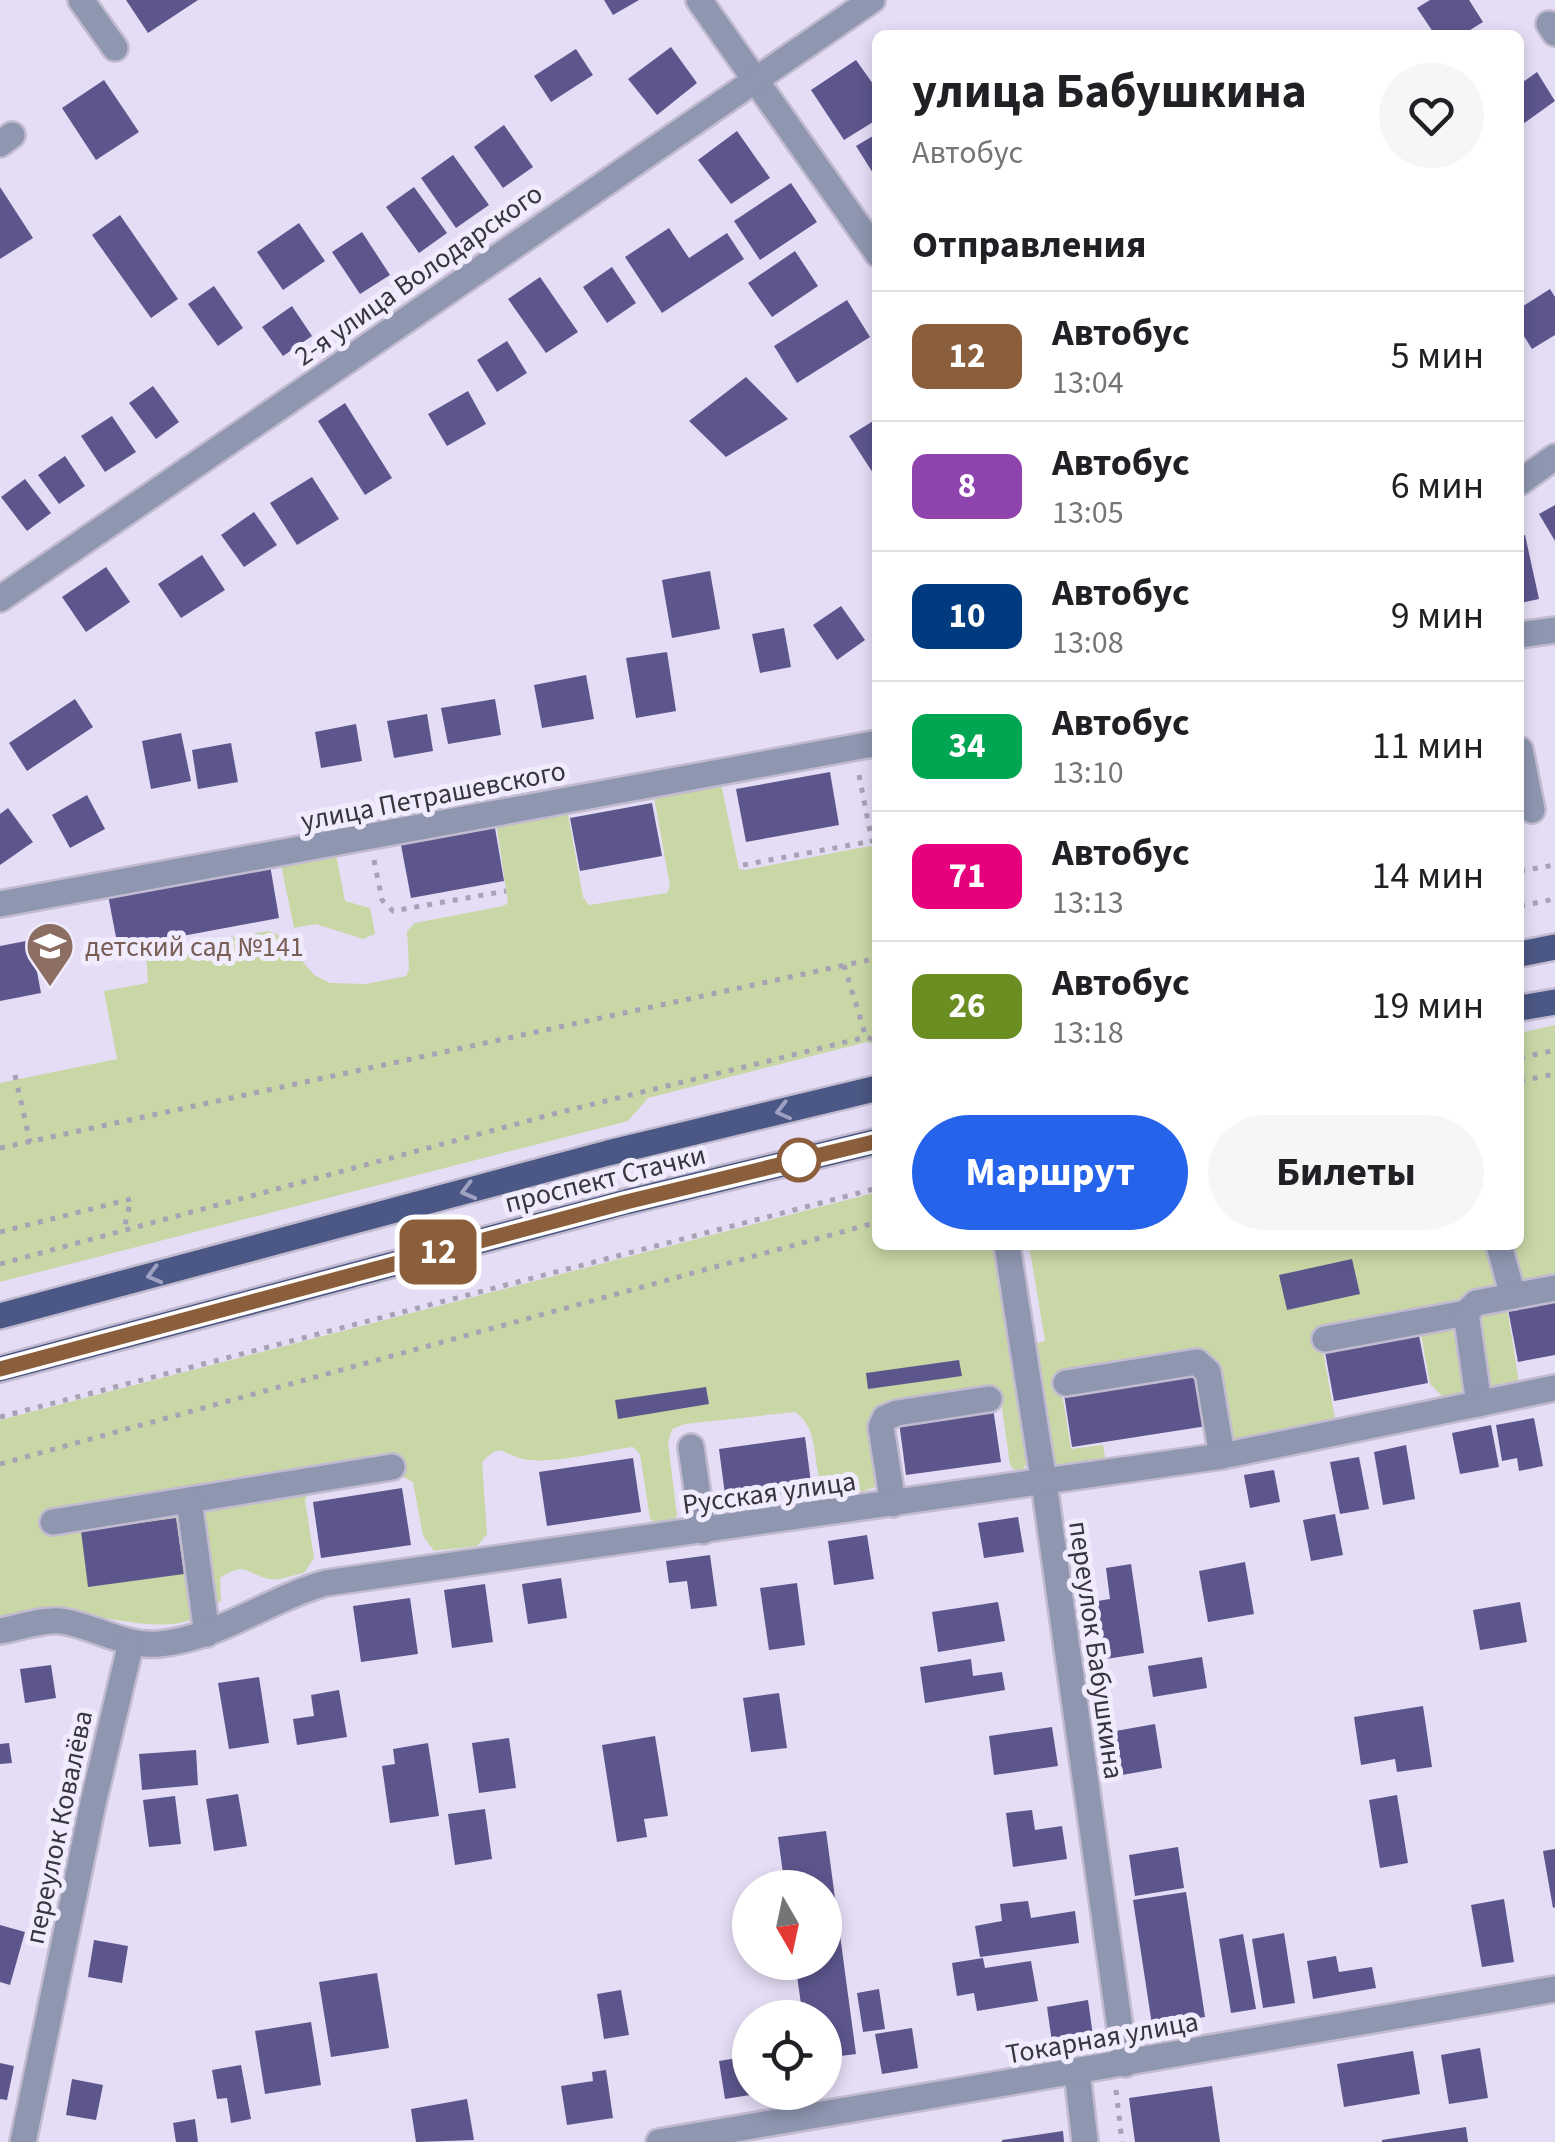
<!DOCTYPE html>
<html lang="ru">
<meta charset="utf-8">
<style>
body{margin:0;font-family:"Source Sans 3",sans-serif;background:#f6f6f6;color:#202124;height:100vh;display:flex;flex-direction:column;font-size:38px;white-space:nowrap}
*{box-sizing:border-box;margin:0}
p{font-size:32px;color:#757577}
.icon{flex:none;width:55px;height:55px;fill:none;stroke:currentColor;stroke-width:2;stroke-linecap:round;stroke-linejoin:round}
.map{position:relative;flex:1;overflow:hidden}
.panel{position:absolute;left:872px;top:30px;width:652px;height:1220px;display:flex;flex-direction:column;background:#fff;border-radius:15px;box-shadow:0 5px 15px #0003}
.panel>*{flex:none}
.badge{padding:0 20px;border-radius:15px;font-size:35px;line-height:65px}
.needle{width:65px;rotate:171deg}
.buttons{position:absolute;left:732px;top:1870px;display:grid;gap:20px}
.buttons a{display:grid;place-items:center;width:110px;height:110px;border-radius:50%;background:#fff;box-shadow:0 5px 15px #0003;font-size:50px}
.map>.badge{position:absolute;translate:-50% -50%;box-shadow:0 0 0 5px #fff}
h2{padding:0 40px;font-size:38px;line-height:90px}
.round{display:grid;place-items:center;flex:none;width:105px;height:105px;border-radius:52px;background:#f6f6f6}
.head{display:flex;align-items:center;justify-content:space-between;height:170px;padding:0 40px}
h1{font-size:48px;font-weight:700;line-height:75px}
.action{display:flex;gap:20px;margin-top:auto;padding:20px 40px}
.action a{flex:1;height:115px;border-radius:60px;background:#2563eb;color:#fff;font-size:40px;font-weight:700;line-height:115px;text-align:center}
.action a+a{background:#f6f6f6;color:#202124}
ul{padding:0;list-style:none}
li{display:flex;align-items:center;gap:30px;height:130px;padding:0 40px;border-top:2px solid #e0e0e0}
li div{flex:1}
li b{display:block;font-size:38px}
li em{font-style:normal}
li .badge{min-width:110px;font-weight:700;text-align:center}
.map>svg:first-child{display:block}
.green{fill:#c9d7a6}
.building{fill:#5c568d}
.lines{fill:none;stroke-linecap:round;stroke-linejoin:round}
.minor-casing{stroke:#c2bbd0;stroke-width:30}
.major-casing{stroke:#c2bbd0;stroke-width:30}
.path{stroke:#a8a2b5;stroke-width:5;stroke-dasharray:5 8;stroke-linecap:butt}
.minor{stroke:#8e96b0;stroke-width:25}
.major{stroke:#4b5784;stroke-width:25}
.oneway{stroke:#9ea1c1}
.line-casing{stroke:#fff;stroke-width:22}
.line{stroke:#8b5e3c;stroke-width:15}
.stop-dot{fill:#fff;stroke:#8b5e3c;stroke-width:5}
.labels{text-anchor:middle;stroke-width:10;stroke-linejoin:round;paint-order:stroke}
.street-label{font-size:28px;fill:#38353e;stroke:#f1ebfe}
.education-label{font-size:28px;fill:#785e54;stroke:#f1ebfe;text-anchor:start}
</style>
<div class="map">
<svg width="1555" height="2142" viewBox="0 0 1555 2142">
<rect width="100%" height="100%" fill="#e5ddf5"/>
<g class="green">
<path d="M 720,779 L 739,869 L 745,870 L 870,846 L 877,850 L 877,1046 L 867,1042 L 648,1098 L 628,1121 L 0,1282 L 0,1083 L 117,1059 L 104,991 L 148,983 L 146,952 L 269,931 L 282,937 L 314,975 L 330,983 L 366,984 L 406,976 L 409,969 L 407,931 L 415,923 L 503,906 L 508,903 L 496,821 L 567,809 L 583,897 L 589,905 L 667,893 L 670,886 L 653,791 Z"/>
<path d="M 335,849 L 345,901 L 370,908 L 375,934 L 363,939 L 316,924 L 294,928 L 280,860 Z"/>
<path d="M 1555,1025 L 1555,1298 L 1507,1308 L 1520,1388 L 1453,1407 L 1430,1384 L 1420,1329 L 1322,1345 L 1336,1425 L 1214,1451 L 1200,1371 L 1062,1393 L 1071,1449 L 1103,1445 L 1106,1463 L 1052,1472 L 1028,1346 L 1045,1341 L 1029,1245 L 1520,1245 L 1520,1033 Z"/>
<path d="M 877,1192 L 878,1245 L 995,1245 L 1026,1462 L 1024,1469 L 1014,1470 L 1010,1465 L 1001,1401 L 887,1407 L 875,1487 C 866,1491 860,1492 851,1493 C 797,1500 832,1437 795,1412 L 685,1424 L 672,1429 L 668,1443 L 677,1516 L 673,1523 L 657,1525 L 650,1519 L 640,1454 L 633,1447 C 601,1451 553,1465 523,1459 C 500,1454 503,1441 482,1462 L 487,1534 L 477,1546 L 434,1551 L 423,1536 L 413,1482 L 403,1477 L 310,1492 L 305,1500 L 314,1558 L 304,1573 C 294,1575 279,1581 269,1579 C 245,1573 246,1561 220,1578 L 221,1600 C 182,1645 113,1615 63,1612 C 42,1611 20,1617 0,1620 L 0,1420 Z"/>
</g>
<g class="building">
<path d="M 126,0 L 198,0 L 148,33 Z"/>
<path d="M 604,0 L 639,0 L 613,15 Z"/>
<path d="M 1430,0 L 1469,0 L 1483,22 L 1462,35 L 1435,35 L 1417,8 Z"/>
<path d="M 671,47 L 697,83 L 657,115 L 628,79 Z"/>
<path d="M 576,49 L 593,75 L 551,102 L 534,76 Z"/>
<path d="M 856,60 L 878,91 L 878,119 L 844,140 L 811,90 Z"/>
<path d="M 1537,72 L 1555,101 L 1520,126 L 1520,84 Z"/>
<path d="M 104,80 L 139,132 L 96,160 L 62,108 Z"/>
<path d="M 504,125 L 533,167 L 503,188 L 474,147 Z"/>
<path d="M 737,131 L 770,178 L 731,204 L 698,160 Z"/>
<path d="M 878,133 L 878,181 L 856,146 Z"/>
<path d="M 453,155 L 489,205 L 456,228 L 421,178 Z"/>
<path d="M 791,183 L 817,222 L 760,260 L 734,221 Z"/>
<path d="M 0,187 L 33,238 L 0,259 Z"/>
<path d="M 414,187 L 447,233 L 419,253 L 386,207 Z"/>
<path d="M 120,215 L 178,299 L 151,318 L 92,235 Z"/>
<path d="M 299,223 L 325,261 L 283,290 L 257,252 Z"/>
<path d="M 669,228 L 689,258 L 727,233 L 744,259 L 662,313 L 625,257 Z"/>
<path d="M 362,232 L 390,275 L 360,294 L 332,252 Z"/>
<path d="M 795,251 L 818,286 L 772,317 L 748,283 Z"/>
<path d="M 612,267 L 636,303 L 607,323 L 583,287 Z"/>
<path d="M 540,277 L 578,332 L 546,353 L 508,299 Z"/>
<path d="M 214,286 L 243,328 L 218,346 L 188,304 Z"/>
<path d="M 1550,289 L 1555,297 L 1555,335 L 1532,349 L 1520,330 L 1520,308 Z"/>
<path d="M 847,300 L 870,337 L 797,383 L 774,346 Z"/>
<path d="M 292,306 L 312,336 L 283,356 L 262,327 Z"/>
<path d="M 507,341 L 527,373 L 497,392 L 477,360 Z"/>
<path d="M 746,377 L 788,419 L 726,457 L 689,421 Z"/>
<path d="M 153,386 L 179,422 L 156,439 L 129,403 Z"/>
<path d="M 468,391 L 486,424 L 447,446 L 428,414 Z"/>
<path d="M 345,403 L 392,478 L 365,495 L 318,421 Z"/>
<path d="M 112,416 L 136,452 L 105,472 L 81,436 Z"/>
<path d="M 878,418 L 878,471 L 873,473 L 849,436 Z"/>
<path d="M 65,456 L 85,486 L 59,504 L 38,475 Z"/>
<path d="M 312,477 L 339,519 L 297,545 L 270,503 Z"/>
<path d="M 25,479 L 51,513 L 27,531 L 1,497 Z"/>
<path d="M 1555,505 L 1555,541 L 1539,514 Z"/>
<path d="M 254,512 L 277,545 L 244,567 L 221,535 Z"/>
<path d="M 1525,535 L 1539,599 L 1520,603 L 1520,536 Z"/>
<path d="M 202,555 L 225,590 L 181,618 L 158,584 Z"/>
<path d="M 106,567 L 130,602 L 86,632 L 62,597 Z"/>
<path d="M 710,571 L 720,629 L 672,638 L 662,580 Z"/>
<path d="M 841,606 L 865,640 L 837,660 L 813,625 Z"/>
<path d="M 784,628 L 791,667 L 760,673 L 752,634 Z"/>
<path d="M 667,652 L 676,711 L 636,718 L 626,658 Z"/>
<path d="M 586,675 L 594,719 L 542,728 L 534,685 Z"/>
<path d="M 75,699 L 93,727 L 27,771 L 9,743 Z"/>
<path d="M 495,699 L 501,735 L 448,744 L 441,708 Z"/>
<path d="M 427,714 L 433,751 L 394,758 L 387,721 Z"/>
<path d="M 356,724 L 362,761 L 321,768 L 315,732 Z"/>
<path d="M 181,733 L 191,781 L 151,789 L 142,741 Z"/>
<path d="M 231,743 L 238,782 L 198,789 L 192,750 Z"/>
<path d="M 830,772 L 839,825 L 746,842 L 736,789 Z"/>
<path d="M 87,795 L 105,829 L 70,848 L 52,815 Z"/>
<path d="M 652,803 L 662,856 L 580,871 L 570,818 Z"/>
<path d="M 8,808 L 33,842 L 0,865 L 0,814 Z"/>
<path d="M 495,828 L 504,881 L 411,898 L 401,845 Z"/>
<path d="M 270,865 L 279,918 L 118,948 L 108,895 Z"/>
<path d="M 31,940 L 41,993 L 0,1001 L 0,946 Z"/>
<path d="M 1352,1259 L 1360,1294 L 1287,1310 L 1279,1275 Z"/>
<path d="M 1555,1300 L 1555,1355 L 1518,1362 L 1508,1309 Z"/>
<path d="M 1418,1330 L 1428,1383 L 1334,1401 L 1324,1347 Z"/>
<path d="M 959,1360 L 962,1376 L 868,1389 L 866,1373 Z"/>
<path d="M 1199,1373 L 1207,1426 L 1072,1447 L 1064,1394 Z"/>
<path d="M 706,1387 L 709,1404 L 618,1419 L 615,1400 Z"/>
<path d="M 993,1408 L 1001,1462 L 906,1475 L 899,1422 Z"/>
<path d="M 1534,1418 L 1543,1466 L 1519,1471 L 1517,1458 L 1502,1461 L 1496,1425 Z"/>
<path d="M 1491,1425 L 1499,1467 L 1460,1474 L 1452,1433 Z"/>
<path d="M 805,1437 L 812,1490 L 726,1502 L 719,1449 Z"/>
<path d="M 1406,1445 L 1415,1499 L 1383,1505 L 1374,1452 Z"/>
<path d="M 1359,1457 L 1369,1509 L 1340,1514 L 1330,1462 Z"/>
<path d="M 633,1458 L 641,1512 L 547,1526 L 539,1472 Z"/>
<path d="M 1274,1470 L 1280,1502 L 1250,1508 L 1244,1475 Z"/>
<path d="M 402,1488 L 411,1545 L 321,1558 L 313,1502 Z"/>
<path d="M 1335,1514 L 1343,1555 L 1311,1561 L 1303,1520 Z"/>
<path d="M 1018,1517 L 1024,1552 L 984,1558 L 978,1523 Z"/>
<path d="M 176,1518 L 184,1574 L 88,1587 L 81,1531 Z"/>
<path d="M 867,1535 L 874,1579 L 834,1585 L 828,1541 Z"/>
<path d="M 710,1555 L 717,1606 L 691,1609 L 687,1581 L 669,1583 L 666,1561 Z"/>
<path d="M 1245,1562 L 1254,1614 L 1208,1622 L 1199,1571 Z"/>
<path d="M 1131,1564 L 1144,1653 L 1100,1660 L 1091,1602 L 1110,1599 L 1106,1568 Z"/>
<path d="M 561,1578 L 567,1618 L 528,1624 L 522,1584 Z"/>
<path d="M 797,1583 L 805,1645 L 769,1650 L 760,1588 Z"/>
<path d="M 485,1584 L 493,1642 L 452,1648 L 444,1590 Z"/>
<path d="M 410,1598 L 418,1654 L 361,1662 L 353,1606 Z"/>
<path d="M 998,1602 L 1005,1641 L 938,1652 L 932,1612 Z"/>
<path d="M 1520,1602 L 1527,1642 L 1480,1650 L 1473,1610 Z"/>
<path d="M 1202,1657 L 1207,1688 L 1153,1697 L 1148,1666 Z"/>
<path d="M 971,1659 L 973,1676 L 1002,1672 L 1005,1690 L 925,1703 L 920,1667 Z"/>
<path d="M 51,1665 L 56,1698 L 25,1703 L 20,1669 Z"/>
<path d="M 259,1677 L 269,1743 L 229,1749 L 218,1683 Z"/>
<path d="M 339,1690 L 347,1737 L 297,1745 L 293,1719 L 314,1716 L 311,1695 Z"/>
<path d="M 779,1693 L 787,1748 L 751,1752 L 743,1698 Z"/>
<path d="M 1423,1706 L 1432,1767 L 1397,1772 L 1395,1759 L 1361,1765 L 1354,1717 Z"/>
<path d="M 1155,1724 L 1162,1768 L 1116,1776 L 1110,1732 Z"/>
<path d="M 1052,1727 L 1058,1766 L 994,1775 L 989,1736 Z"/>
<path d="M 655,1736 L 668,1816 L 644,1819 L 647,1837 L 617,1842 L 602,1745 Z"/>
<path d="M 509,1738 L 516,1788 L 479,1793 L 472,1743 Z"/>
<path d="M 9,1743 L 12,1763 L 0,1764 L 0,1744 Z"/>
<path d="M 428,1743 L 439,1816 L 390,1823 L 382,1766 L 395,1764 L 393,1749 Z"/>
<path d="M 196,1750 L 198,1785 L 142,1790 L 139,1754 Z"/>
<path d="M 238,1794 L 247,1846 L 214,1851 L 206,1799 Z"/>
<path d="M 1397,1795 L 1408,1863 L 1380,1868 L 1369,1800 Z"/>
<path d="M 175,1796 L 181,1844 L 149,1847 L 143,1800 Z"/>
<path d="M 485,1809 L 492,1859 L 455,1865 L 448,1814 Z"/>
<path d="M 1032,1810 L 1035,1830 L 1062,1826 L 1067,1859 L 1013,1867 L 1006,1813 Z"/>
<path d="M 826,1831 L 856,2054 L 825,2058 L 825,2018 L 803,2018 L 795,1962 L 825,1962 L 825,1888 L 785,1888 L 778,1837 Z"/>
<path d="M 1178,1847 L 1184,1888 L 1135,1896 L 1129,1855 Z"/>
<path d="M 1555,1849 L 1555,1907 L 1553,1908 L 1543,1851 Z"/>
<path d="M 1186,1892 L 1205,2017 L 1152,2025 L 1133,1900 Z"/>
<path d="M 1504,1899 L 1514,1962 L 1482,1967 L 1471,1905 Z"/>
<path d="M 1028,1901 L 1031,1918 L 1075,1911 L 1079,1943 L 980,1957 L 975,1926 L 1002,1921 L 1000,1904 Z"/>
<path d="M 0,1925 L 25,1932 L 10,1985 L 0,1982 Z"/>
<path d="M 1284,1933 L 1295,2003 L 1263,2008 L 1252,1939 Z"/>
<path d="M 1243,1934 L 1256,2009 L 1231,2013 L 1219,1939 Z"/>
<path d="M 94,1940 L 128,1946 L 122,1983 L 88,1977 Z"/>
<path d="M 1336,1956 L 1339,1972 L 1372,1967 L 1376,1988 L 1313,1999 L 1307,1961 Z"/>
<path d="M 983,1958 L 985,1968 L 1031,1961 L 1038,2001 L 977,2011 L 974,1993 L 957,1996 L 952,1963 Z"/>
<path d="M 377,1973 L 389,2048 L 331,2057 L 319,1982 Z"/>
<path d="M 879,1989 L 885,2029 L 863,2032 L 857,1993 Z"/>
<path d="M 621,1990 L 629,2035 L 604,2039 L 597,1994 Z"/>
<path d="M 1088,2000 L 1093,2036 L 1052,2042 L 1047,2007 Z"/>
<path d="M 311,2022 L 321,2085 L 265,2094 L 255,2031 Z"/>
<path d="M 912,2028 L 918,2068 L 882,2074 L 875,2034 Z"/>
<path d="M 1480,2048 L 1488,2098 L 1449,2104 L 1441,2055 Z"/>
<path d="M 1413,2051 L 1420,2094 L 1344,2107 L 1337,2064 Z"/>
<path d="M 750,2056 L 750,2095 L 725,2099 L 719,2061 Z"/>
<path d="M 0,2063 L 14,2066 L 7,2100 L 0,2099 Z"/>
<path d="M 241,2065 L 251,2119 L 231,2123 L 227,2098 L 217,2099 L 212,2070 Z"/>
<path d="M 606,2070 L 613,2118 L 567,2125 L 561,2086 L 593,2081 L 592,2072 Z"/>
<path d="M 72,2079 L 103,2085 L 96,2120 L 66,2115 Z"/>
<path d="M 1212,2086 L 1220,2142 L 1135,2142 L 1129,2098 Z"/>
<path d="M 467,2099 L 474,2140 L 416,2142 L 411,2109 Z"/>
<path d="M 195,2119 L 198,2142 L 176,2142 L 173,2123 Z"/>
<path d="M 1466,2127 L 1468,2142 L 1382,2142 L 1382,2140 Z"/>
<path d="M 1063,2131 L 1064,2142 L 1002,2142 L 1002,2140 Z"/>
</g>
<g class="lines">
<g class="minor-casing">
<g id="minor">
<path d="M 81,0 L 115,48"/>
<path d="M 699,0 L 878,254"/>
<path d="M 1549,24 L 1555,33"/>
<path d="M 0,144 L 12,135"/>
<path d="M 1520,482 L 1555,457"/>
<path d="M 0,599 L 872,0"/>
<path d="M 1520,635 L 1555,630"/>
<path d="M 1520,750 L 1532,810"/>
<path d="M 0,904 L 878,743"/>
<path d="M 1007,1245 L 1044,1483 L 1125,2064"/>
<path d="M 1499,1245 L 1513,1296"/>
<path d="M 1325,1339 L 1466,1313"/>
<path d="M 1066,1383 L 1197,1362 L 1208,1372 L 1222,1456"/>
<path d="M 1479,1404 L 1466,1313 L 1476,1303 L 1555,1288"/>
<path d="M 691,1447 L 703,1531"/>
<path d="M 189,1500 L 392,1467"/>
<path d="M 893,1504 L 881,1427 L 885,1418 L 897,1413 L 989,1399"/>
<path d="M 53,1522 L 189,1500 L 207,1634"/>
<path d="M 0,1631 C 18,1628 43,1619 61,1621 C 95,1626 124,1647 159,1644 C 220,1638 268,1599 326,1583 L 1222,1456 L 1555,1388"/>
<path d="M 1077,2072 L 1085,2142"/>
<path d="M 23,2142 L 93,1803 L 131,1643"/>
<path d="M 659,2142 L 1555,1989"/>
</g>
</g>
<g class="major-casing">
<g id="major">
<path d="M 1520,954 L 1555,947"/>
<path d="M 1520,1008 L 1555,1002"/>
<path d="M 0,1316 L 608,1153 L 878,1088"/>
<path d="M 0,1369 L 626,1202 L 878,1141"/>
</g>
</g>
<g class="path">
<path d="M 859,775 L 872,841 L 878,845"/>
<path d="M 374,860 L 382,900 L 393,911 L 506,891"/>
<path d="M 743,865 L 872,841"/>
<path d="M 1520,871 L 1555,865"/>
<path d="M 1520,906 L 1555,899"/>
<path d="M 844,965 L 866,1037"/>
<path d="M 1520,1058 L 1555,1050"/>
<path d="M 15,1075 L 30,1142"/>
<path d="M 1520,1081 L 1555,1074"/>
<path d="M 0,1148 L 878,958"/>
<path d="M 0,1232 L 131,1199 L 124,1229"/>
<path d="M 0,1264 L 557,1113 L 866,1037 L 878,1041"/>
<path d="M 0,1417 L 878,1188"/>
<path d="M 0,1464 L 878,1222"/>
<path d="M 1116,2090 L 1122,2142"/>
</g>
<use href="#minor" class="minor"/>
<use href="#major" class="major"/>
</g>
<defs><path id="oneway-chevron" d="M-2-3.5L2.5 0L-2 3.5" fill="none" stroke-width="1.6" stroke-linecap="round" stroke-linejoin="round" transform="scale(2.5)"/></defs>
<g class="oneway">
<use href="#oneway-chevron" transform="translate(783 1111) rotate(166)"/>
<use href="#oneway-chevron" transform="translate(468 1191) rotate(165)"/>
<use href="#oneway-chevron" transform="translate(154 1275) rotate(165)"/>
</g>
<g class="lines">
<g class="line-casing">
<path id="line" d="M 0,1369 L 626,1202 L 878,1141"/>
</g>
<use href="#line" class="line"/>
</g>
<defs>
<g id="school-pin" transform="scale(2.5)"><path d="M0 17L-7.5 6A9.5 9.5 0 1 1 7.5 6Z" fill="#8d6e63" stroke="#f1ebfe"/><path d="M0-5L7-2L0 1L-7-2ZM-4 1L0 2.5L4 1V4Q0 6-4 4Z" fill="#fff"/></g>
</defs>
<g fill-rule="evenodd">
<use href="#school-pin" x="50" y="946"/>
</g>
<circle class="stop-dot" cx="799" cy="1160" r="20"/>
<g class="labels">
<g class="street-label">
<text transform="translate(418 274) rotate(-35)" y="10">2-я улица Володарского</text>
<text transform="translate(433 795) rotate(-11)" y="10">улица Петрашевского</text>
<text transform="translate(605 1178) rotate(-14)" y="10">проспект Стачки</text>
<text transform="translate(769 1492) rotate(-8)" y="10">Русская улица</text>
<text transform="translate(1097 1650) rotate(82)" y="10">переулок Бабушкина</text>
<text transform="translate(58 1827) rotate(-78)" y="10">переулок Ковалёва</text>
<text transform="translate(1102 2037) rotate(-10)" y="10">Токарная улица</text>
</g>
<g class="education-label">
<text x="85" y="956">детский сад №141</text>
</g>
</g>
</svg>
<div class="buttons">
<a><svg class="needle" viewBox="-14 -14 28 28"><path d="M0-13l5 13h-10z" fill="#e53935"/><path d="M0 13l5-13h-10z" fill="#757577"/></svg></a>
<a><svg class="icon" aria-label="locate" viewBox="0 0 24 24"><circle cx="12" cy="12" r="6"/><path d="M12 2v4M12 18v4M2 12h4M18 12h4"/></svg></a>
</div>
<b class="badge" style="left:438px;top:1252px;background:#8b5e3c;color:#fff">12</b>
<section class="panel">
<div class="head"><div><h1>улица Бабушкина</h1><p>Автобус</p></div><a class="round"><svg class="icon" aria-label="heart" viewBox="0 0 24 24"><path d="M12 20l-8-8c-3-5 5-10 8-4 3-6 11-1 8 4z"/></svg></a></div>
<h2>Отправления</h2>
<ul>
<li><span class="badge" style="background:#8b5e3c;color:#fff">12</span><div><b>Автобус</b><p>13:04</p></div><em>5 мин</em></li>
<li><span class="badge" style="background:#8e44ad;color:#fff">8</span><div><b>Автобус</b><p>13:05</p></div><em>6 мин</em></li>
<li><span class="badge" style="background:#003b80;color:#fff">10</span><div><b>Автобус</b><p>13:08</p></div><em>9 мин</em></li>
<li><span class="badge" style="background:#00a651;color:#fff">34</span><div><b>Автобус</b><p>13:10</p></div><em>11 мин</em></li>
<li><span class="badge" style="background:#e6007e;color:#fff">71</span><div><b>Автобус</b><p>13:13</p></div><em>14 мин</em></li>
<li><span class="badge" style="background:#6b8e23;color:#fff">26</span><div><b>Автобус</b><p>13:18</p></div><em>19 мин</em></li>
</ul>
<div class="action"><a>Маршрут</a><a>Билеты</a></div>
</section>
</div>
